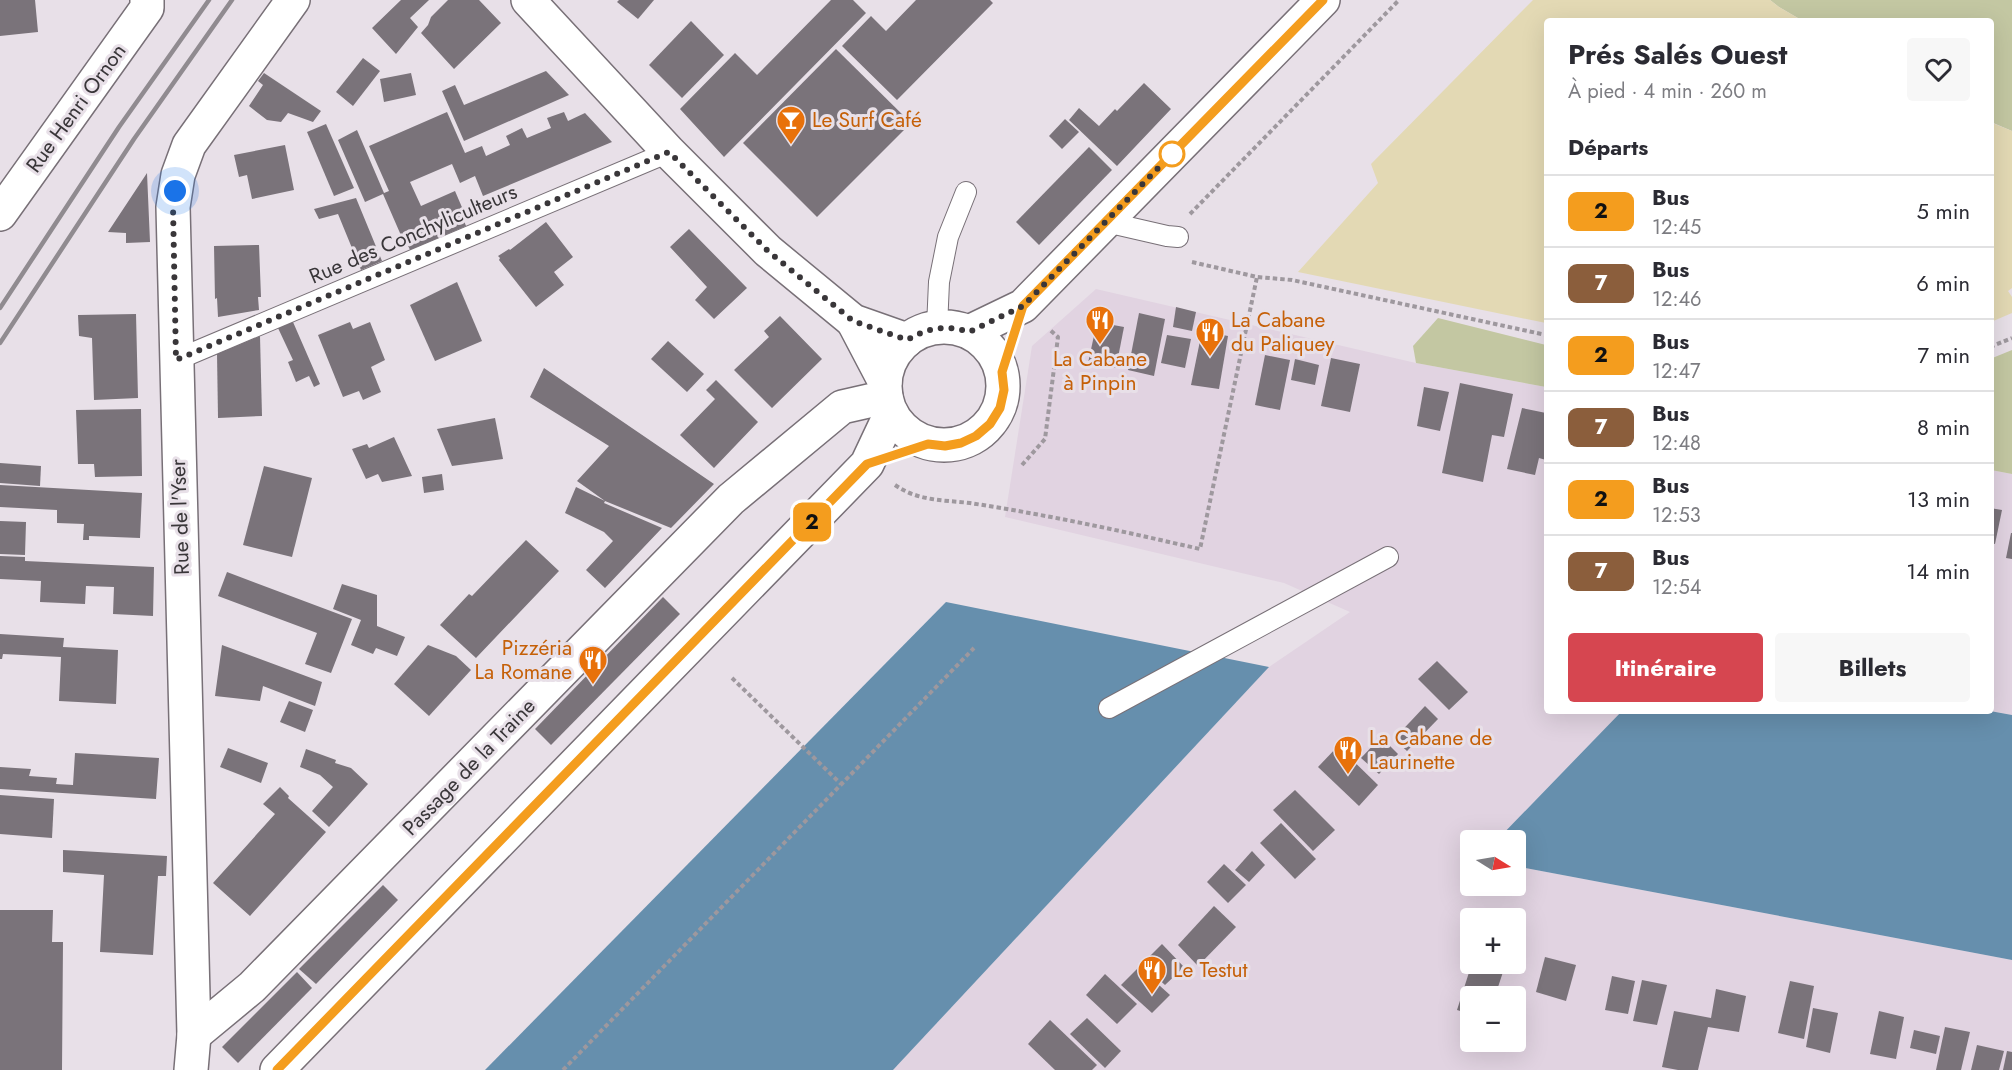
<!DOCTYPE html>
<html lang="fr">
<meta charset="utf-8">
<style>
body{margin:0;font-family:Jost,sans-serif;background:#f7f7f7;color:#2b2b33;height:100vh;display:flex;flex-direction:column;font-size:22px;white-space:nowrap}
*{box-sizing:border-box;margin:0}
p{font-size:20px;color:#7c7c81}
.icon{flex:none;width:33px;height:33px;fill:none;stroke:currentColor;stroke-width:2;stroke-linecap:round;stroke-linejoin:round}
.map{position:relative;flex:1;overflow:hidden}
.side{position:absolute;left:1544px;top:18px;width:450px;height:696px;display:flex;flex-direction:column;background:#fff;border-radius:6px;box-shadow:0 6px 24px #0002}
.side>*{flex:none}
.badge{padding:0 12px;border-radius:9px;font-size:21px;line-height:39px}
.needle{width:39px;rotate:101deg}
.buttons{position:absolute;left:1460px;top:830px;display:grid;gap:12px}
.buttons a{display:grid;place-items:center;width:66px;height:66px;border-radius:6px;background:#fff;box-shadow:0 6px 24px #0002;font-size:30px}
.you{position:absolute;width:30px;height:30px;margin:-15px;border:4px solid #fff;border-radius:50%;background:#1a73e8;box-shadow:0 0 0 9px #1a73e833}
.map>.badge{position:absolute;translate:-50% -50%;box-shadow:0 0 0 3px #fff}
h2{padding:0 24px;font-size:22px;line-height:54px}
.round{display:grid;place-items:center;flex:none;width:63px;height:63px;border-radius:6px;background:#f7f7f7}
.summary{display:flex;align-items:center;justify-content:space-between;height:102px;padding:0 24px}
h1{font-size:28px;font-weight:700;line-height:45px}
.cta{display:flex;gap:12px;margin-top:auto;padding:12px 24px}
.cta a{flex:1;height:69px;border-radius:6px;background:#d64650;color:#fff;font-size:24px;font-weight:700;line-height:69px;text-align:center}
.cta a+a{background:#f7f7f7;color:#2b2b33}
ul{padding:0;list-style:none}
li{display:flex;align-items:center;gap:18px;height:72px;padding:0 24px;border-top:2px solid #e1e1e2}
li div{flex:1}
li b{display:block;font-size:22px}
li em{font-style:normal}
li .badge{min-width:66px;font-weight:700;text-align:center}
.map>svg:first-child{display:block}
.built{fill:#e1d3e1;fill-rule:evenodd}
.green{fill:#c3c7a2}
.sand{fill:#e3d9b4}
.water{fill:#668fad}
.building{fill:#7a737a}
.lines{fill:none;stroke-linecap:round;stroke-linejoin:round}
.lane-casing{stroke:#787077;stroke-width:22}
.street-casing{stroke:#787077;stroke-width:36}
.secondary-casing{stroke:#787077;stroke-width:36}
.path{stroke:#9e989e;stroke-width:4;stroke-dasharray:4.5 3;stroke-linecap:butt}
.lane{stroke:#fff;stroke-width:20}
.street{stroke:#fff;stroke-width:33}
.secondary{stroke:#fff;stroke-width:33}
.rail{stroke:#908b90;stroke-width:4.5}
.line-casing{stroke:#fff;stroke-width:14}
.line{stroke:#f49d1e;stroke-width:9}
.walk{stroke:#393639;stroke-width:6;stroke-dasharray:0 10.8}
.stop-dot{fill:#fff;stroke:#f49d1e;stroke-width:3}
.labels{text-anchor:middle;stroke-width:6;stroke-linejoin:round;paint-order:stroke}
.street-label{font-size:21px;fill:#393639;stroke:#e8e0e8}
.food-label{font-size:21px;fill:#c56008;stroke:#e8e0e8;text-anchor:start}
</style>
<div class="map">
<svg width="2012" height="1070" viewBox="0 0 2012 1070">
<rect width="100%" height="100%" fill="#e8e0e8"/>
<g class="built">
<path d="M 1096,289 L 1416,363 L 1546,387 L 1546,711 L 1622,711 L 1497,840 L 1470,840 L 1470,885 L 1515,885 L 1515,866 L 2012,960 L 2012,1070 L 893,1070 L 1269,667 L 1350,612 L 1284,583 L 1005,517 L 1032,346 ZM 1470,918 L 1515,918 L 1515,963 L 1470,963 ZM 1470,996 L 1515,996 L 1515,1041 L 1470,1041 Z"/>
<path d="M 1991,470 L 2012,474 L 2012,715 L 1990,711 Z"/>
</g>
<g class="green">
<path d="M 1770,0 L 2012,0 L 2012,131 L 1991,122 L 1990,21 L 1803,21 L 1779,7 Z"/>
<path d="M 1438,318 L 1546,345 L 1546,387 L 1416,363 L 1413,346 Z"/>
<path d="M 2012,350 L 2012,474 L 1991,470 L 1990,359 Z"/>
</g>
<g class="sand">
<path d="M 1533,0 L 1770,0 L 1779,7 L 1803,21 L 1546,21 L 1546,323 L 1298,272 L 1378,183 L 1371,164 Z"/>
<path d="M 1990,122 L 2012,131 L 2012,288 L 2008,291 L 2012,297 L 2012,313 L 1991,322 Z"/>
</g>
<g class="water">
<path d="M 946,602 L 1269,667 L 893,1070 L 485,1070 Z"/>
<path d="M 1622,711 L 1990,711 L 2012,715 L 2012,960 L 1515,866 L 1515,840 L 1497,840 Z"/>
</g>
<g class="building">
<path d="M 0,0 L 35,0 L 38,32 L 0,36 Z"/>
<path d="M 401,0 L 429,0 L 410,18 L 418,27 L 396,54 L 372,28 Z"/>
<path d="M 448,0 L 479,0 L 501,23 L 454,69 L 421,33 L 428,25 L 431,17 Z"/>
<path d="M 619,0 L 654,0 L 638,19 L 617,2 Z"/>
<path d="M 831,0 L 853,0 L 866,13 L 724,157 L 680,109 L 735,53 L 757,75 Z"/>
<path d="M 916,0 L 990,0 L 993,3 L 897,100 L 842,46 L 871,16 L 886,31 Z"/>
<path d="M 691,21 L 724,55 L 682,98 L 649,65 Z"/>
<path d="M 836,49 L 911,123 L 817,217 L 743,143 Z"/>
<path d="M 363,58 L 380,71 L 353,106 L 336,92 Z"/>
<path d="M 546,71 L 569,95 L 464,141 L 442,91 L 455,85 L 464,105 Z"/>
<path d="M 264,73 L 321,111 L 313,122 L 288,113 L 281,122 L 267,120 L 249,106 L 263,85 L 258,81 Z"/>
<path d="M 411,73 L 416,95 L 384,102 L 380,79 Z"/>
<path d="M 1144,83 L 1171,109 L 1117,166 L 1069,120 L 1079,108 L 1099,126 L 1115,109 L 1117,111 Z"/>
<path d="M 447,112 L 465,153 L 482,146 L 486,156 L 510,145 L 506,136 L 522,128 L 527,138 L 551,128 L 547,118 L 564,112 L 568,121 L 585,113 L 612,142 L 483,196 L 475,176 L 460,183 L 452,164 L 410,182 L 421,206 L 455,191 L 464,212 L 461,213 L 466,226 L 410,250 L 405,239 L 403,240 L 383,194 L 365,202 L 338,140 L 357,130 L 384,193 L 389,191 L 369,146 Z"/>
<path d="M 1065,119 L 1079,132 L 1062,149 L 1049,136 Z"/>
<path d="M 326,124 L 354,188 L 334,196 L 307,132 Z"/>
<path d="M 285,145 L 294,190 L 252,199 L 247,175 L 239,177 L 234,155 Z"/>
<path d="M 1089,147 L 1112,170 L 1039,245 L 1016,222 Z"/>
<path d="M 147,173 L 150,242 L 126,243 L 126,233 L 108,232 Z"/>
<path d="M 356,198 L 382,261 L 361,270 L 338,214 L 319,219 L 314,209 Z"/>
<path d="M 546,222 L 573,257 L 554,272 L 564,285 L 536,307 L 499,260 L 500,258 L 498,256 L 509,249 L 510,250 Z"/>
<path d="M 689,229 L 747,288 L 714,319 L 695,300 L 707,287 L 670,247 Z"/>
<path d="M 259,245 L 261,297 L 258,297 L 259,310 L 218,317 L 217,298 L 215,299 L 214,246 Z"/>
<path d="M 457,282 L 482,341 L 435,361 L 410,305 Z"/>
<path d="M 1176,307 L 1196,312 L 1192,331 L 1173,327 Z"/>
<path d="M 1139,313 L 1165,319 L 1154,376 L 1128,370 Z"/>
<path d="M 136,314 L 138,398 L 94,400 L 92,338 L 79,336 L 78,315 Z"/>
<path d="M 780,316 L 822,359 L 772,408 L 734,370 L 769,337 L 764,331 Z"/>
<path d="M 293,322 L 320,384 L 314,387 L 309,376 L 296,382 L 288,362 L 293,360 L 278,328 Z"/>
<path d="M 350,322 L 353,329 L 370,322 L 385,360 L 371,367 L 381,392 L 363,400 L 359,391 L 343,397 L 318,335 Z"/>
<path d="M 1097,322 L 1124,327 L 1116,368 L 1088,363 Z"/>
<path d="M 1202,331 L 1228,336 L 1219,389 L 1191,385 Z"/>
<path d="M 1167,335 L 1191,339 L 1185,368 L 1161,363 Z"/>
<path d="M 260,336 L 262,416 L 218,418 L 217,354 Z"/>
<path d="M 668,341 L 704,374 L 687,392 L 651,359 Z"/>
<path d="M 1265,355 L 1290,360 L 1280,410 L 1255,405 Z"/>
<path d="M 1331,358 L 1360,364 L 1350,412 L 1321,406 Z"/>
<path d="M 1295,359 L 1319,365 L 1315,385 L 1291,380 Z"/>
<path d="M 544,368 L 714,484 L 671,528 L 605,501 L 604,503 L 662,528 L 605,588 L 586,570 L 613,541 L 604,532 L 565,513 L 576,487 L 605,501 L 577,481 L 609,446 L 530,397 Z"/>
<path d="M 716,380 L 758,422 L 714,468 L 680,435 L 715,399 L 706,390 Z"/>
<path d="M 1460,383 L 1513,394 L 1504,437 L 1492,435 L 1483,482 L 1442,473 Z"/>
<path d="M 1424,387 L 1449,392 L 1440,431 L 1417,426 Z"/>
<path d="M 1522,408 L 1546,413 L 1544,433 L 1546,433 L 1546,460 L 1539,458 L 1535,475 L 1507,469 Z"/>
<path d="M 141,409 L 142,476 L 95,477 L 94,464 L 78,464 L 76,410 Z"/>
<path d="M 495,418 L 503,459 L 452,466 L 437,429 Z"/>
<path d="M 394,437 L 412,476 L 382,482 L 378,474 L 366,479 L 352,449 L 367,444 L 369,448 Z"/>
<path d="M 0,463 L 41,466 L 40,486 L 0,483 Z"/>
<path d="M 264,466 L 312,478 L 292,557 L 243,545 Z"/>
<path d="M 442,474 L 444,490 L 424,493 L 422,477 Z"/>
<path d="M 0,485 L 142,493 L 140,538 L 89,536 L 89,540 L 83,540 L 84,524 L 57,523 L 57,510 L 0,507 Z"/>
<path d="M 1990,508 L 2002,510 L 1995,544 L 1990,543 Z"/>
<path d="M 0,521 L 26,522 L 25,555 L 0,554 Z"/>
<path d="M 2011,533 L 2012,533 L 2012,559 L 2006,558 Z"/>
<path d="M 526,540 L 559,571 L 476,658 L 440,625 L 469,594 L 472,596 Z"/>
<path d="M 0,556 L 25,557 L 25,561 L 154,567 L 153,616 L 113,614 L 114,587 L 86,586 L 85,604 L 40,602 L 41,581 L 0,579 Z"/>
<path d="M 227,572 L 352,619 L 331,673 L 305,664 L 317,633 L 218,596 Z"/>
<path d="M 342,584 L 377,595 L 377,626 L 405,637 L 397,656 L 376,648 L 373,654 L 351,645 L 361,620 L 333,609 Z"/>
<path d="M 663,597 L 680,614 L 551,745 L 535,729 Z"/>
<path d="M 0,634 L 64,638 L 63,647 L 118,650 L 116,704 L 59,701 L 61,657 L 3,654 L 2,659 L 0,659 Z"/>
<path d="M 222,645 L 322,682 L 315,706 L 263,686 L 260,701 L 215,696 Z"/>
<path d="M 428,645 L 456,656 L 471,670 L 429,716 L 394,684 Z"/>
<path d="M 1437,661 L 1468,692 L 1449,710 L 1418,679 Z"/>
<path d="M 289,701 L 313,710 L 305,732 L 280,722 Z"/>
<path d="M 1425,706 L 1438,719 L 1407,751 L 1394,739 Z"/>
<path d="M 1381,737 L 1398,754 L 1379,774 L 1361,758 Z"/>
<path d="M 1338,746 L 1378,785 L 1359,806 L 1318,767 Z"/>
<path d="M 228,748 L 268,763 L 261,783 L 220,767 Z"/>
<path d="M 306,749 L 336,760 L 335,763 L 351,768 L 368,784 L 329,827 L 312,811 L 333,787 L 320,775 L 300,767 Z"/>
<path d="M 75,753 L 159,758 L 156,799 L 0,789 L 0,767 L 31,769 L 29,776 L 57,778 L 56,784 L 73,785 Z"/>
<path d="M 280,787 L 289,796 L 288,798 L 326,832 L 250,916 L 213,883 L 275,814 L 263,804 Z"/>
<path d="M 1295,790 L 1335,830 L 1313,851 L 1273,810 Z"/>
<path d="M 0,795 L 54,799 L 52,838 L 0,834 Z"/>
<path d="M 1281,823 L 1316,859 L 1295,879 L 1260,843 Z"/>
<path d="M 63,850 L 167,856 L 166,876 L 158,876 L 153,955 L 100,952 L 104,875 L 63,872 Z"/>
<path d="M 1252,851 L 1265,865 L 1249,882 L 1235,870 Z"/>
<path d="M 1224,864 L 1246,885 L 1228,903 L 1207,882 Z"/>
<path d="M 383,885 L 398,900 L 316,984 L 299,969 Z"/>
<path d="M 1214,906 L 1236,927 L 1198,966 L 1178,945 Z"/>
<path d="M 0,910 L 53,910 L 52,942 L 63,942 L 62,1070 L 0,1070 Z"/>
<path d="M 1162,944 L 1184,967 L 1165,985 L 1142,964 Z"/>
<path d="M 1545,957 L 1576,965 L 1566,1001 L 1536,992 Z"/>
<path d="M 1472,963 L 1506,963 L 1495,996 L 1470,996 L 1470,1014 L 1457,1010 Z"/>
<path d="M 1139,967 L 1170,995 L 1152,1013 L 1121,985 Z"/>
<path d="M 297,972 L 312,988 L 238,1063 L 222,1047 Z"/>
<path d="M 1105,974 L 1137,1004 L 1117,1024 L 1086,995 Z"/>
<path d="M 1612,976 L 1635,981 L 1628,1014 L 1605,1010 Z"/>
<path d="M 1642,980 L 1667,985 L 1657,1025 L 1633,1021 Z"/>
<path d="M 1790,981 L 1814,986 L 1804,1039 L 1778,1033 Z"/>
<path d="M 1716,989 L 1746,996 L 1739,1032 L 1708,1027 L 1698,1070 L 1678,1070 L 1662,1067 L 1674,1011 L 1711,1018 Z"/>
<path d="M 1813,1008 L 1838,1013 L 1830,1053 L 1806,1047 Z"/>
<path d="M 1879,1011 L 1904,1017 L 1896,1059 L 1870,1054 Z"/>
<path d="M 1087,1018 L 1121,1051 L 1105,1068 L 1070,1034 Z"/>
<path d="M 1050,1020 L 1097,1065 L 1092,1070 L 1055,1070 L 1028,1044 Z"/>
<path d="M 1945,1027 L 1970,1032 L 1961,1070 L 1936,1070 Z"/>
<path d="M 1914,1030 L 1940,1036 L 1936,1054 L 1910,1048 Z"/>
<path d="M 1977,1045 L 2004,1051 L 1999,1070 L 1971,1070 Z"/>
<path d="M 2007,1051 L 2012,1052 L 2012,1070 L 2003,1070 Z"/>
</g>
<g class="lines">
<g class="lane-casing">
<g id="lane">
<path d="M 1106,222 L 1167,236 L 1178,237"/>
<path d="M 937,327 L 939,282 L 948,237 L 966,192"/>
<path d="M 176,360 L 669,152"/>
<path d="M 1109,708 L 1388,557"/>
</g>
</g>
<g class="street-casing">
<g id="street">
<path d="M 528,0 L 669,152 L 768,251 L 853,321 L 907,340"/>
<path d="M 0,214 L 147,8 L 147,0"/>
<path d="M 853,321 L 885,382"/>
<path d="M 194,1035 L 252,987 L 731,499 L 842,407 L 886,397"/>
<path d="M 191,1070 L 194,1035 L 173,207 L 178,175 L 189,145 L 293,0"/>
</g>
</g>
<g class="secondary-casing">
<g id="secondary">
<circle cx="944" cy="386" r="59"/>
<path d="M 969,332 L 1023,306 L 1323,0"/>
<path d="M 277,1070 L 867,464 L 891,413"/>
</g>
</g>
<g class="path">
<path d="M 1190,214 L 1399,0"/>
<path d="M 1192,262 L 1257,277 L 1292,280 L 1546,335"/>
<path d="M 1990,347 L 2012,338"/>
<path d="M 1022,465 L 1045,439 L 1058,337 L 1049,329"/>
<path d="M 895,485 C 918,501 943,500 970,503 C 989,506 1009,509 1029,513 C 1086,523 1143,536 1200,549 L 1257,277"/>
<path d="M 732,678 L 841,784"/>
<path d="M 563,1070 L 974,648"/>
</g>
<use href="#lane" class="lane"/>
<use href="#street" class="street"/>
<use href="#secondary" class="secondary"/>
<g class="rail">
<path d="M 0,308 L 119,127 L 209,0"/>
<path d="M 0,343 L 134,139 L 232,0"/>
</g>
</g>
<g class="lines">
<g class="line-casing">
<path id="line" d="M 277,1070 L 867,464 L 928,444 L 945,446 L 961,443 L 976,436 L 990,424 L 1000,408 L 1004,390 L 1002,372 L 1023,306 L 1323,0"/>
</g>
<use href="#line" class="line"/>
<path class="walk" d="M 175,191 L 173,207 L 176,360 L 669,152 L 768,251 L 853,321 L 907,340 C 929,327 946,325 969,332 L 1023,306 L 1172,154"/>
</g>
<defs>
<g id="bar-pin" transform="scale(1.5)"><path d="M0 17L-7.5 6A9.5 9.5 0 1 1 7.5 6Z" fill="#e8710a" stroke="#e8e0e8"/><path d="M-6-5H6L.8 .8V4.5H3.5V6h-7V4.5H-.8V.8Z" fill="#fff"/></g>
<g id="restaurant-pin" transform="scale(1.5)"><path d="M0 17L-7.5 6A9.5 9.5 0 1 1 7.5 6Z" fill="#e8710a" stroke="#e8e0e8"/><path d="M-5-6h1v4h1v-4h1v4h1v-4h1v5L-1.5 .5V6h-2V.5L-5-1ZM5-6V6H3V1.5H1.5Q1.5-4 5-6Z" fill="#fff"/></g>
</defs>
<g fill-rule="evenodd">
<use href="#bar-pin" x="791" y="120"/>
<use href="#restaurant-pin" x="1100" y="320"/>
<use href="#restaurant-pin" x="1210" y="332"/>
<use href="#restaurant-pin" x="593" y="660"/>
<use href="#restaurant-pin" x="1348" y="750"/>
<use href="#restaurant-pin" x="1152" y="970"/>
</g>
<circle class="stop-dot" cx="1172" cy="154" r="12"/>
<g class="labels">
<g class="street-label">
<text transform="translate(76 108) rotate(-54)" y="7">Rue Henri Ornon</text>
<text transform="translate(413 234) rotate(-23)" y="7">Rue des Conchyliculteurs</text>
<text transform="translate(180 517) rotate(-92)" y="7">Rue de l'Yser</text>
<text transform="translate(469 767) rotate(-46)" y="7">Passage de la Traine</text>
</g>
<g class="food-label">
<text x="812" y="127">Le Surf Café</text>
<text x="1231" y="327">La Cabane<tspan x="1231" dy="24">du Paliquey</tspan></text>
<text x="1100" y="366" text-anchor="middle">La Cabane<tspan x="1100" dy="24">à Pinpin</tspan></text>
<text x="572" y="655" text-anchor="end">Pizzéria<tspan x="572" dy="24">La Romane</tspan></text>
<text x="1369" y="745">La Cabane de<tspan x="1369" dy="24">Laurinette</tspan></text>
<text x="1173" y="977">Le Testut</text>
</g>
</g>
</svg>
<div class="buttons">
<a><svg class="needle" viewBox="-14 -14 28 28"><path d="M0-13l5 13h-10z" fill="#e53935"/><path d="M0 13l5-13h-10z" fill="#7c7c81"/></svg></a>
<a>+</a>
<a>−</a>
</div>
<div class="you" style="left:175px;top:191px"></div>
<b class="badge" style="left:812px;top:522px;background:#f49d1e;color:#111">2</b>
<section class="side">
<div class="summary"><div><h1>Prés Salés Ouest</h1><p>À pied · 4 min · 260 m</p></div><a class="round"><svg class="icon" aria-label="heart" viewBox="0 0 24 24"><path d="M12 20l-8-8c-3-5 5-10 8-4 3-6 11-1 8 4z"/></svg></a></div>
<h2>Départs</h2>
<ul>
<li><span class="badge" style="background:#f49d1e;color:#111">2</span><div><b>Bus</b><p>12:45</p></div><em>5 min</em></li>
<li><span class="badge" style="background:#8b5e3c;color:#fff">7</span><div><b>Bus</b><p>12:46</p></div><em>6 min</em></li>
<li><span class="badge" style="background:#f49d1e;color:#111">2</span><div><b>Bus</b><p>12:47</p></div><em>7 min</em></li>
<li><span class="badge" style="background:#8b5e3c;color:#fff">7</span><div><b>Bus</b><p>12:48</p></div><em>8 min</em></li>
<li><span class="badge" style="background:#f49d1e;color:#111">2</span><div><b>Bus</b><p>12:53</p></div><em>13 min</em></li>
<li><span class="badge" style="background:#8b5e3c;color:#fff">7</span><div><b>Bus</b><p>12:54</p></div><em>14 min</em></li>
</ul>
<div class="cta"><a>Itinéraire</a><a>Billets</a></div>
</section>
</div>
